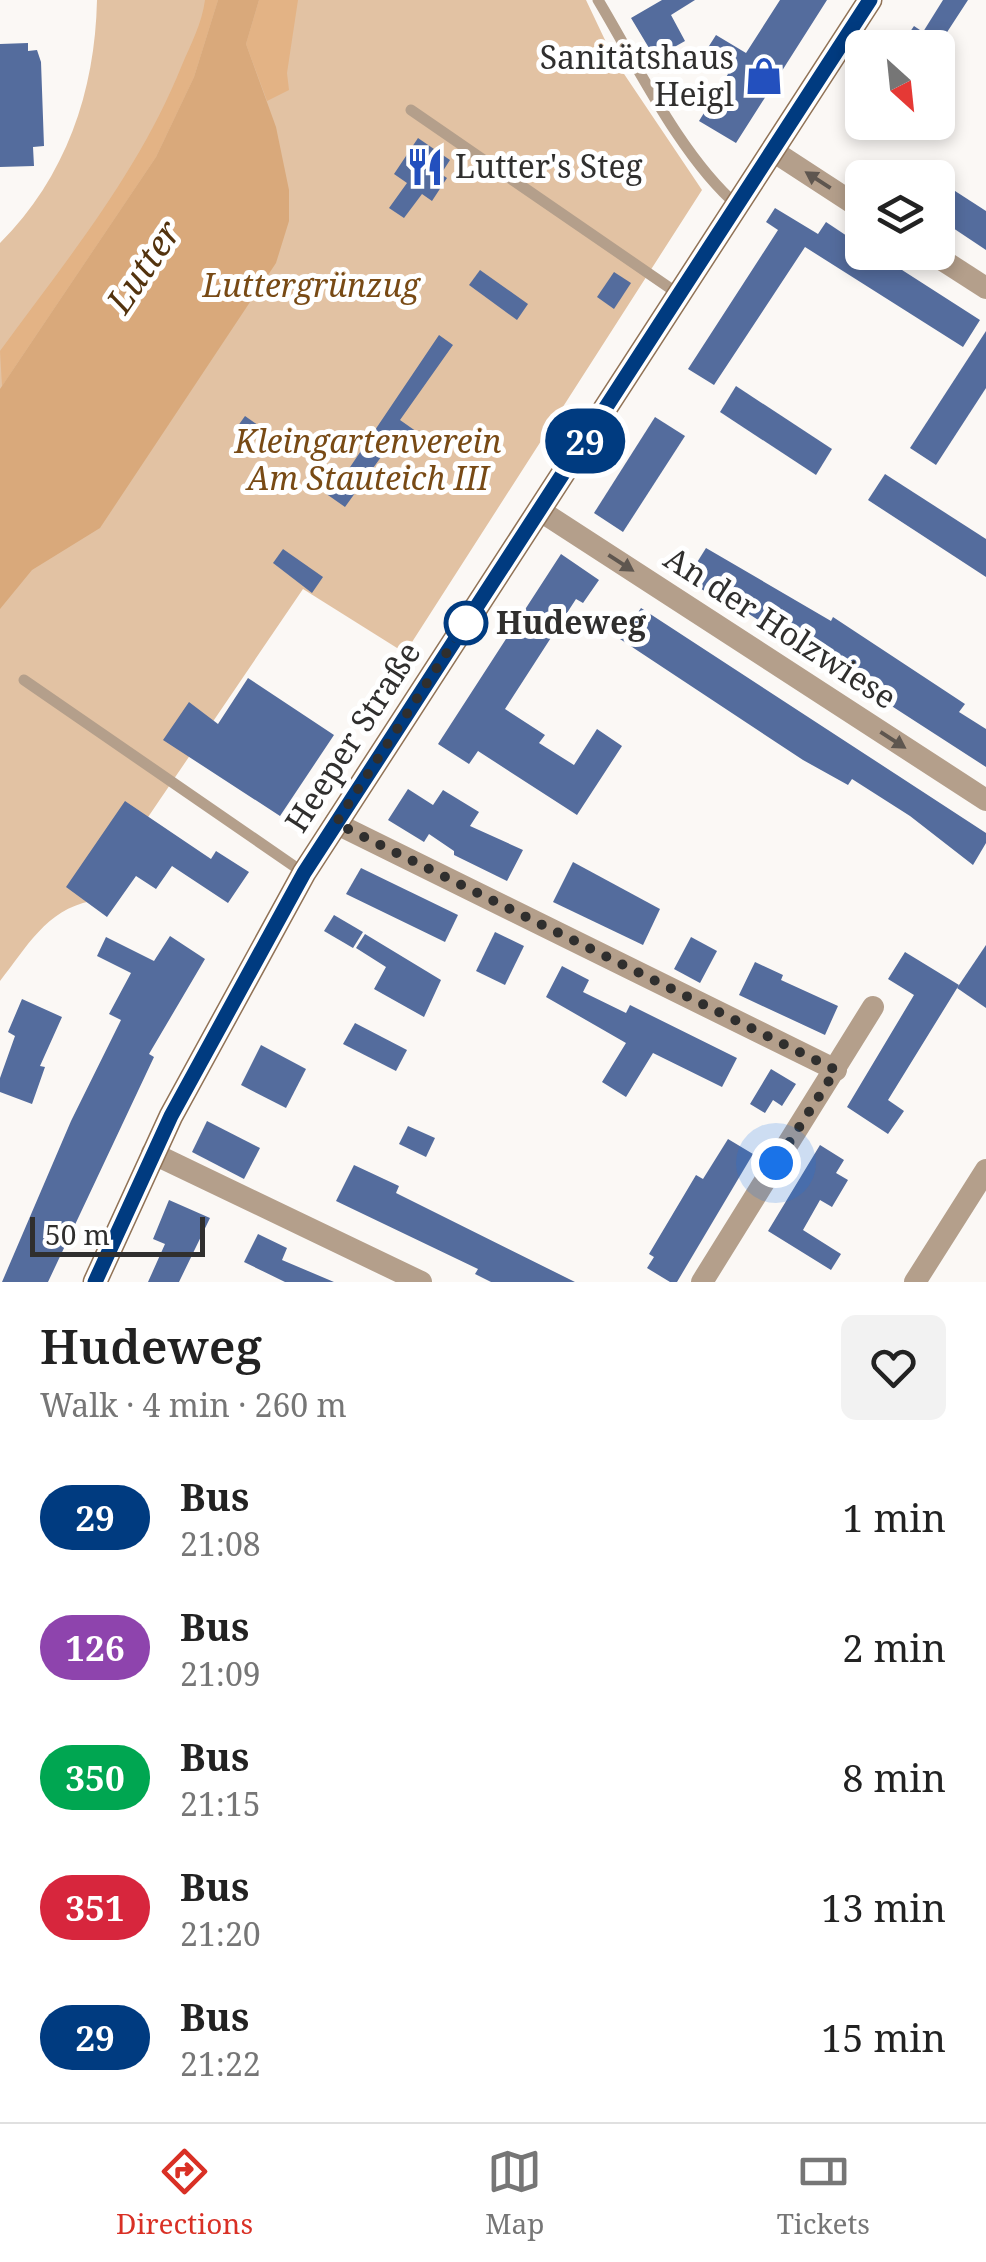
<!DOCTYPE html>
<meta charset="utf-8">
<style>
body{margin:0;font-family:"Noto Serif",serif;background:#f2f2f2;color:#222;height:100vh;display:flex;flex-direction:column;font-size:38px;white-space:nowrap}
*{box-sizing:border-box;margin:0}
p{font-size:32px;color:#767676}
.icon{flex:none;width:55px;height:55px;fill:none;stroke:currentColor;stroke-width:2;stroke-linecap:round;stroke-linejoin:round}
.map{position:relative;height:1282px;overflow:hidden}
.details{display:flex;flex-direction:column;background:#fff;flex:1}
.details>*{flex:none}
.badge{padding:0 20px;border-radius:32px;font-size:35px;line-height:65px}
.needle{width:65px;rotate:153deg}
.fabs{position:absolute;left:845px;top:30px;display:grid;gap:20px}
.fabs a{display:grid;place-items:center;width:110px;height:110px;border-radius:15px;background:#fff;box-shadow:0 5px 15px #0003;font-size:50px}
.scale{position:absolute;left:30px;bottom:25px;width:175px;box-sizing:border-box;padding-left:10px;border:5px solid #302f2e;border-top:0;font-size:28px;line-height:35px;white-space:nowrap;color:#302f2e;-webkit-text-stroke:8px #fff;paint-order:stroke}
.you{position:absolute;width:50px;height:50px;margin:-25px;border:8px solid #fff;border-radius:50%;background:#1a73e8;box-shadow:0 0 0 15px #1a73e833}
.map>.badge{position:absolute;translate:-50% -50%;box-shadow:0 0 0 5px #fff}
.round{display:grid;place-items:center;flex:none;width:105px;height:105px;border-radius:15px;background:#f2f2f2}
.head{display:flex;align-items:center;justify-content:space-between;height:170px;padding:0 40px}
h1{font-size:48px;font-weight:600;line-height:75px}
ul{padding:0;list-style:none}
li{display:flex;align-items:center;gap:30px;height:130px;padding:0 40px}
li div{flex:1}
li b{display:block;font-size:38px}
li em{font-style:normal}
li .badge{min-width:110px;font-weight:700;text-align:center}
.tab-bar{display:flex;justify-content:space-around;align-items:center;height:140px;border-top:2px solid #e0e0e0;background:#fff;font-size:28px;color:#767676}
.tab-bar a{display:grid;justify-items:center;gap:5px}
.tab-bar .active{color:#d93025}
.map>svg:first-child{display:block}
.green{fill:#e2c2a3}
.forest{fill:#e3b385}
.water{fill:#d9a97b}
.building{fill:#546c9d}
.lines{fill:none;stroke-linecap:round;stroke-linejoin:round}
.service{stroke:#b49f8b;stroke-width:11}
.minor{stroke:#b49f8b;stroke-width:22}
.secondary{stroke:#917357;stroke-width:25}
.oneway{fill:#5e564f}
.line-casing{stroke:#fff;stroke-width:22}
.line{stroke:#003b80;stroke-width:15}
.walk{stroke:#302f2e;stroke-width:10;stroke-dasharray:0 18}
.stop-dot{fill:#fff;stroke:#003b80;stroke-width:5}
.labels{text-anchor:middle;stroke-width:10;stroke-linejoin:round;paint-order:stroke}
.poi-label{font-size:32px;fill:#302f2e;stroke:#fff;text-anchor:end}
.park-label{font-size:32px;font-style:italic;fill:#784a15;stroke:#fff}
.stop-label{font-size:32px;font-weight:bold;fill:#302f2e;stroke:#fff;text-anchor:start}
.street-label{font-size:32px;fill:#302f2e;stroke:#fff}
.water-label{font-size:35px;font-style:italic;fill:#53330e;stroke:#fff}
</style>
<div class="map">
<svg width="986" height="1282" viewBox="0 0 986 1282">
<rect width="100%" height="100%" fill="#fbf8f5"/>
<path class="green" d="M 97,0 L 586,0 L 614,59 L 702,190 L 405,653 L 303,589 L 91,901 C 46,910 27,947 0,981 L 0,243 C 66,177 95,92 97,0 Z"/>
<g class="forest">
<path d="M 205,0 L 218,0 L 194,77 L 156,157 L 2,386 L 0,351 C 68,258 139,172 182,65 C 191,44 202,23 205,0 Z"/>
<path d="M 259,0 L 298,0 L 287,73 L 289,90 L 267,101 L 246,44 Z"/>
</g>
<path class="water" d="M 218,0 L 259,0 L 246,44 L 276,127 L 289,190 L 289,221 L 276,263 L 100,528 L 32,570 L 0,609 L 0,389 L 156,157 L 194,77 Z"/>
<g class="building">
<path d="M 662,0 L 695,0 L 671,15 L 685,41 L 655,58 L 631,18 Z"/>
<path d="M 780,0 L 827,0 L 736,143 L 699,121 L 728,74 L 702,57 L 716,35 L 746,53 Z"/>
<path d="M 943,0 L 968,0 L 940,43 L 948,48 L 899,48 L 914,26 L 923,32 Z"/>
<path d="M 28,43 L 28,51 L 37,50 L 41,62 L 44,146 L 33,147 L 34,166 L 0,167 L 0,44 Z"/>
<path d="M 418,138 L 450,160 L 441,174 L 447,178 L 432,201 L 422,194 L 404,218 L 389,208 L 407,183 L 394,174 Z"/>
<path d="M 938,180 L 986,211 L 986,250 L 938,218 Z"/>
<path d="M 775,208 L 818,234 L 826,222 L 862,246 L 862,252 L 874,252 L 980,320 L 963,347 L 805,247 L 714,385 L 688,369 L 778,230 L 766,222 Z"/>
<path d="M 480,270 L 528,304 L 517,320 L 469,285 Z"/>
<path d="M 614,272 L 631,283 L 614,309 L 597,297 Z"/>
<path d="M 986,331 L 986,388 L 936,465 L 910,448 Z"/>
<path d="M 439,335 L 453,345 L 400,420 L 430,441 L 419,457 L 394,439 L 345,507 L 325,493 L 338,476 L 342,479 Z"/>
<path d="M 736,386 L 832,449 L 816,475 L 720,412 Z"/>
<path d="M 245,416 L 262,428 L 252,442 L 235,430 Z"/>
<path d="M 655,417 L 685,436 L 623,532 L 594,513 Z"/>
<path d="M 885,474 L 986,539 L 986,577 L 868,500 Z"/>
<path d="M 706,548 L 831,621 L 833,617 L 965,704 L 959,712 L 986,729 L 986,767 L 715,592 L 713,596 L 686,580 Z"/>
<path d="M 283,549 L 323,577 L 312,593 L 273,563 Z"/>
<path d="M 561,554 L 599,580 L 583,603 L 576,599 L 505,709 L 545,735 L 539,743 L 574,765 L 597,729 L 622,746 L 577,815 L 478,751 L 469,764 L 438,744 Z"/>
<path d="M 641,608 L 986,833 L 986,843 L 973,865 L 910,816 L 852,779 L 848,785 L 803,760 L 620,639 Z"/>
<path d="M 248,678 L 334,735 L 280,816 L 163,740 L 189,702 L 218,724 Z"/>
<path d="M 408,789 L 433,805 L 443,790 L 479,812 L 470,826 L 523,850 L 507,881 L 454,855 L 454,851 L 429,834 L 424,842 L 388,820 Z"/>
<path d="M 125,801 L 211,859 L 216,851 L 249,872 L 228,903 L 172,866 L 156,889 L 136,876 L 107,917 L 66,887 Z"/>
<path d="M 573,862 L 660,909 L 643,945 L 553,902 Z"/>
<path d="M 361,868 L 458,915 L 445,942 L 346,894 Z"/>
<path d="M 334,915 L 363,932 L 353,948 L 324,931 Z"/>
<path d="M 495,932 L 524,946 L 505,985 L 476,971 Z"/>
<path d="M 365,934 L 441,980 L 424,1017 L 374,989 L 386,967 L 356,948 Z"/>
<path d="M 170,936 L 205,959 L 149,1054 L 154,1057 L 48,1282 L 2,1282 L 71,1121 L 121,1020 L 109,1014 L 131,973 L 97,956 L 106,937 L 154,961 Z"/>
<path d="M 691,937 L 717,951 L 700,983 L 674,969 Z"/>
<path d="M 986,945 L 986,1008 L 957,988 Z"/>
<path d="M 905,952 L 959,985 L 888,1100 L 904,1111 L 888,1134 L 847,1107 L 914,995 L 888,979 Z"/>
<path d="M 755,962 L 783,975 L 781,980 L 838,1006 L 825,1035 L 739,995 Z"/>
<path d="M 562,966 L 589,980 L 583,992 L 626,1013 L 630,1005 L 737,1058 L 722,1087 L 653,1053 L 626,1097 L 602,1082 L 626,1043 L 546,997 Z"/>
<path d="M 22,999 L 62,1017 L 40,1066 L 45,1067 L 32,1104 L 0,1092 L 0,1078 L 15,1036 L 8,1032 Z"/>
<path d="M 355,1023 L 407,1050 L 396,1071 L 343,1044 Z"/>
<path d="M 261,1045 L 306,1069 L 286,1108 L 241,1085 Z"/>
<path d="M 771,1069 L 796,1084 L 782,1106 L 773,1100 L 765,1113 L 750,1104 Z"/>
<path d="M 207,1121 L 260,1148 L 244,1179 L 192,1152 Z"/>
<path d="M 408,1126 L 435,1138 L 426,1157 L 399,1144 Z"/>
<path d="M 728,1139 L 753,1154 L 677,1282 L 670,1282 L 647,1268 L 654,1257 L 649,1254 L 696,1175 L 703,1179 Z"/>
<path d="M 820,1145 L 844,1160 L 836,1173 L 848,1180 L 832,1207 L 820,1200 L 803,1230 L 841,1254 L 831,1270 L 768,1231 Z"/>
<path d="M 354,1165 L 399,1186 L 396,1193 L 575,1282 L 491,1282 L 475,1274 L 478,1269 L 336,1201 Z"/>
<path d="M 169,1200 L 210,1218 L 179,1282 L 148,1282 L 165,1244 L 153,1239 Z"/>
<path d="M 258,1234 L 287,1248 L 282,1260 L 334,1282 L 285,1282 L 244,1262 Z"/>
</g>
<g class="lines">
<g class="service">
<path d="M 598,0 C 637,65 681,157 738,206"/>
<path d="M 411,110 L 680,295"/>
<path d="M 24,680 L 304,873"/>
</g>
<g class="minor">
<path d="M 773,151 L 862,209"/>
<path d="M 930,252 L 986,288"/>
<path d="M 539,510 L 986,800"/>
<path d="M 335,823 L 836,1070"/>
<path d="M 152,1153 L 421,1282"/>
<path d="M 702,1282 L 873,1007"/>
<path d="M 915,1282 L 986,1170"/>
</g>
<path class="secondary" d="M 95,1282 L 171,1116 L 304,873 L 870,0"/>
</g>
<defs><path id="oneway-solid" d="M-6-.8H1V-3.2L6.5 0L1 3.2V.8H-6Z" transform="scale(2.5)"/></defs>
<g class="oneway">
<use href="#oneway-solid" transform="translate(818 180) rotate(-147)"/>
<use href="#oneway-solid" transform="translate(621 563) rotate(33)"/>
<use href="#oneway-solid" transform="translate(893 740) rotate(33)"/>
</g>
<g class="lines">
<g class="line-casing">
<path id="line" d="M 95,1282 L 171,1116 L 304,873 L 870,0"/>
</g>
<use href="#line" class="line"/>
<path class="walk" d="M 466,623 L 336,823 L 836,1070 L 776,1163"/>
</g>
<defs>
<g id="shop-bare" transform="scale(3)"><path d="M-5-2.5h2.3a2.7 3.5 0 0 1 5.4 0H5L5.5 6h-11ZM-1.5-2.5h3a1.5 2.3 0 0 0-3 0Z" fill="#2350be" stroke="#fff" stroke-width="2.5" paint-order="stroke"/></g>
<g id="restaurant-bare" transform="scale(3)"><path d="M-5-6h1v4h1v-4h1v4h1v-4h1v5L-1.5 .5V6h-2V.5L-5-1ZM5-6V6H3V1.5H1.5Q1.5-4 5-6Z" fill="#2350be" stroke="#fff" stroke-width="2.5" paint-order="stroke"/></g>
</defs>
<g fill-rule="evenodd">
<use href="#shop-bare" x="764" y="76"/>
<use href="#restaurant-bare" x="425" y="167"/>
</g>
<circle class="stop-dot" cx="466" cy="623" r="20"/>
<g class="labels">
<g class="poi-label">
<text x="734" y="69">Sanitätshaus<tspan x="734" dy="37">Heigl</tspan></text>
<text x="455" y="178" text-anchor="start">Lutter's Steg</text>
</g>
<g class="park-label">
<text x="311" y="297">Luttergrünzug</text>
<text x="368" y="453">Kleingartenverein<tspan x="368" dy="37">Am Stauteich III</tspan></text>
</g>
<g class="stop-label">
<text x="496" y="634">Hudeweg</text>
</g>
<g class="street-label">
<text transform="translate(780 628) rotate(33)" y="11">An der Holzwiese</text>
<text transform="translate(353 737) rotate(-57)" y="11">Heeper Straße</text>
</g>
<g class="water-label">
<text transform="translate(144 267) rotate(-56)" y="12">Lutter</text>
</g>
</g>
</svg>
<div class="fabs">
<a><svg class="needle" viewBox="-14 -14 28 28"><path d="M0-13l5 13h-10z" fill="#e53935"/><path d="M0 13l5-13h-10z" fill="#767676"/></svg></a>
<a><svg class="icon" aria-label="layers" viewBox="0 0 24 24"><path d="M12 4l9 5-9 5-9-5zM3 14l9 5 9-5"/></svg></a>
</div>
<div class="scale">50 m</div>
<div class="you" style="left:776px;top:1163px"></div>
<b class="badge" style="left:585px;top:441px;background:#003b80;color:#fff">29</b>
</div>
<section class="details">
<div class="head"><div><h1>Hudeweg</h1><p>Walk · 4 min · 260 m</p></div><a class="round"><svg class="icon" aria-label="heart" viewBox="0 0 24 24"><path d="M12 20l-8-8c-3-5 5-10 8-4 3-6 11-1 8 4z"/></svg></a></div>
<ul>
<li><span class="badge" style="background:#003b80;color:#fff">29</span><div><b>Bus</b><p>21:08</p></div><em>1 min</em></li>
<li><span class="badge" style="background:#8e44ad;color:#fff">126</span><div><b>Bus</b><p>21:09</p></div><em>2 min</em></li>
<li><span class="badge" style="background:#00a651;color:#fff">350</span><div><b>Bus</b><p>21:15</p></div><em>8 min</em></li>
<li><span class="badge" style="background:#d7263d;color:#fff">351</span><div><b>Bus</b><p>21:20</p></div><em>13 min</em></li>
<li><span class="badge" style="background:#003b80;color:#fff">29</span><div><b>Bus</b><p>21:22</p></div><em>15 min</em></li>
</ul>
</section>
<nav class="tab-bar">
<a class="active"><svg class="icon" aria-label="directions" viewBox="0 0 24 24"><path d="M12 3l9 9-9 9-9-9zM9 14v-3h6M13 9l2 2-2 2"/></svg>Directions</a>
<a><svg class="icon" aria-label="map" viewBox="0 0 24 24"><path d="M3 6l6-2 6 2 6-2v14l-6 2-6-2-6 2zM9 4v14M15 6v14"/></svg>Map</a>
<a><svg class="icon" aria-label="tickets" viewBox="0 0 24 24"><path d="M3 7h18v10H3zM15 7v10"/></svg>Tickets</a>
</nav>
